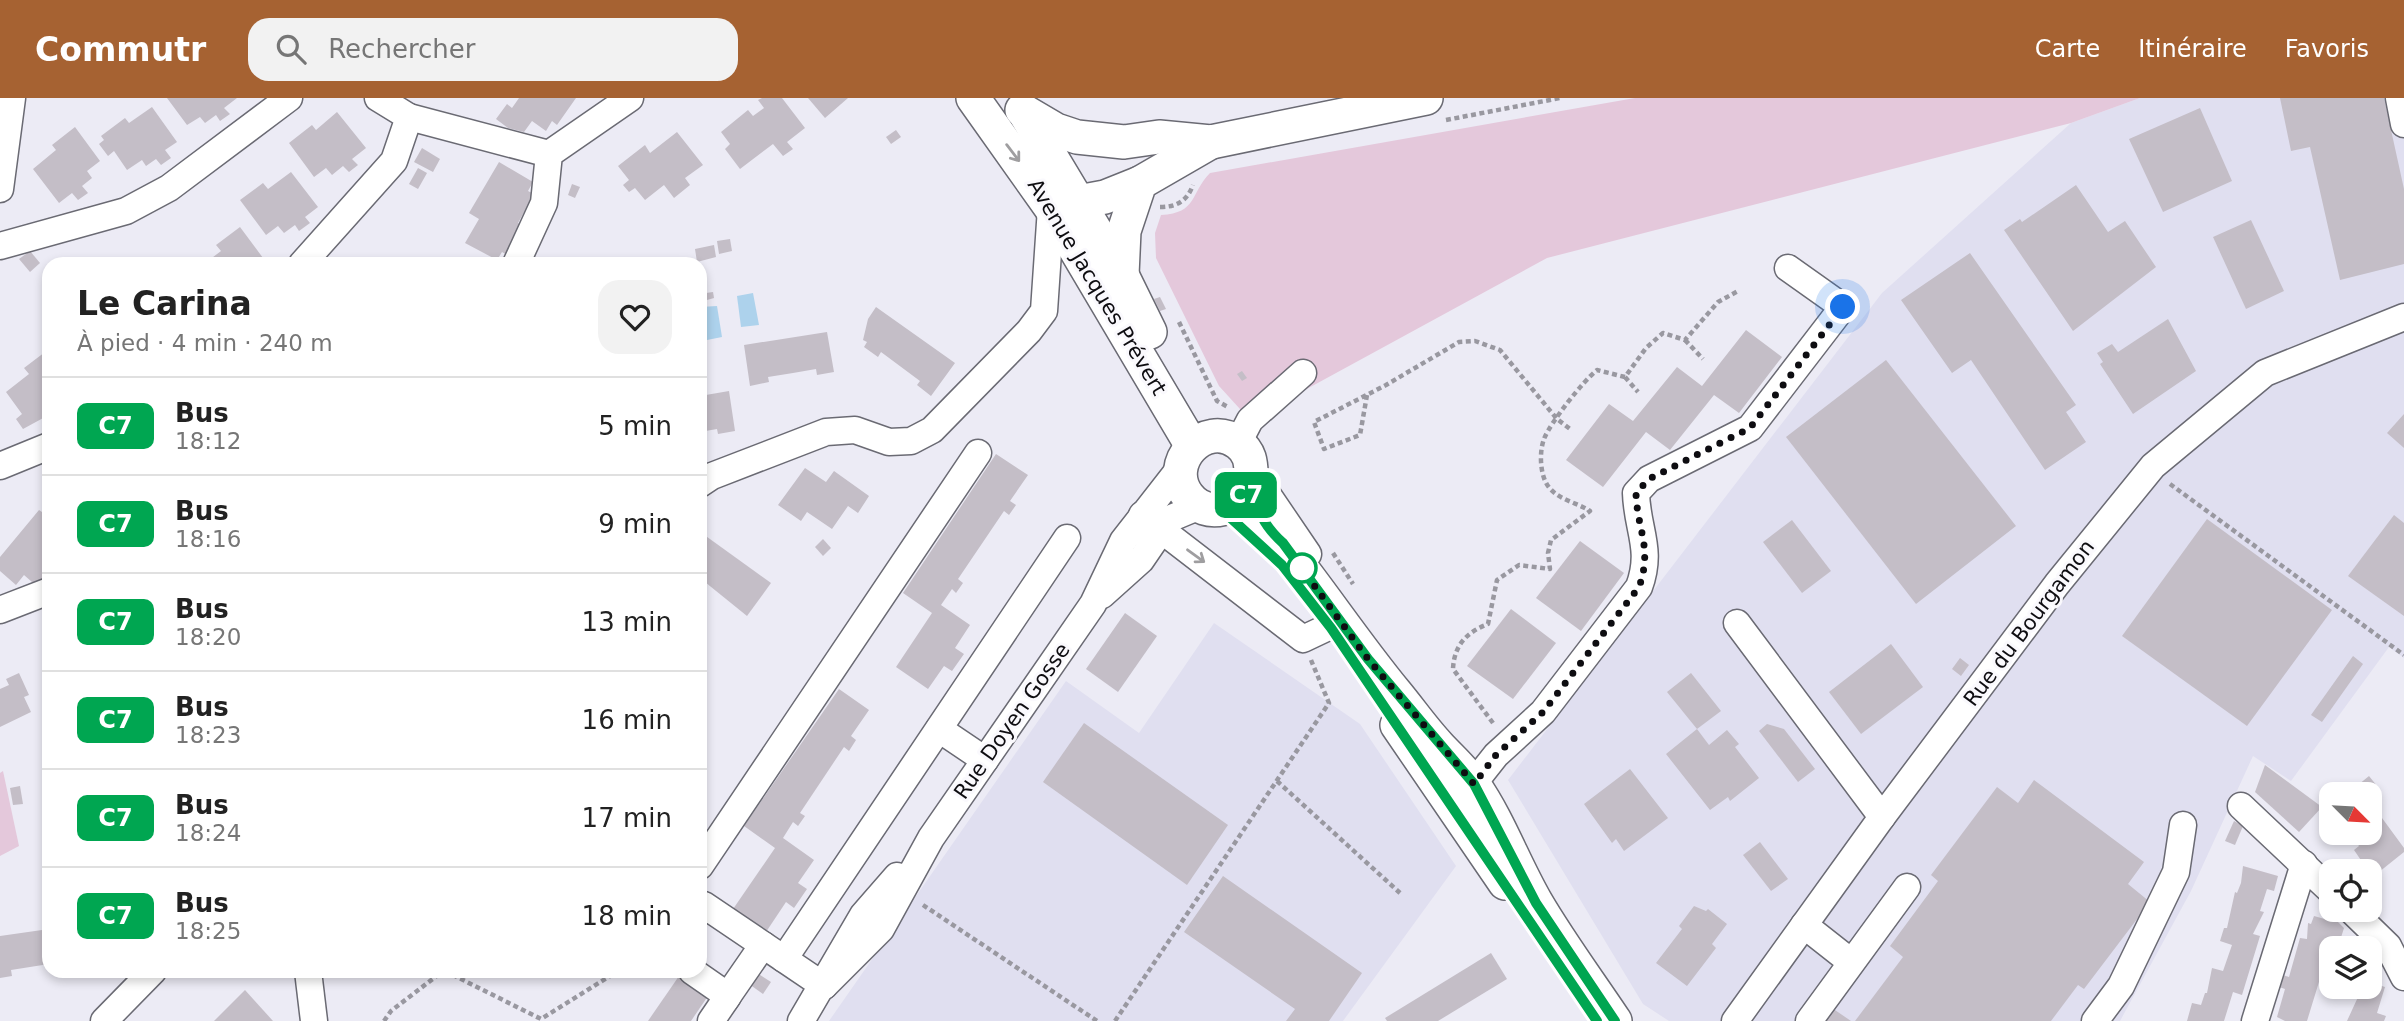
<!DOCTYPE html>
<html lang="fr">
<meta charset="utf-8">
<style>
body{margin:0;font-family:"DejaVu Sans",sans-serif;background:#f2f2f2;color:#222;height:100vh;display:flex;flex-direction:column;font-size:26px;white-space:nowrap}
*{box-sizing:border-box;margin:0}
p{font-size:23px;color:#767676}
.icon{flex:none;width:38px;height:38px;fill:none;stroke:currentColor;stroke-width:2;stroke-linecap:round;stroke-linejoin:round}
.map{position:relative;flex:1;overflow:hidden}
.sheet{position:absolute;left:42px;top:159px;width:665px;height:721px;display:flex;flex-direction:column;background:#fff;border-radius:21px;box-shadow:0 4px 10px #0003}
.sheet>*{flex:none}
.badge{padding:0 14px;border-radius:10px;font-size:24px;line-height:46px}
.needle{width:46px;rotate:114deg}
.tools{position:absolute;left:2319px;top:684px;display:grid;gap:14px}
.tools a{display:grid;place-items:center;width:63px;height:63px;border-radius:14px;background:#fff;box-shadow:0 4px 10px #0003;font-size:35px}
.you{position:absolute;width:35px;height:35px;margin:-18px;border:5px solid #fff;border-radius:50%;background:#1a73e8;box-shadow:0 0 0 10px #1a73e833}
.map>.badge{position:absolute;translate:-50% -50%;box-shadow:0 0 0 4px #fff}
.round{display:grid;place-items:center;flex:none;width:74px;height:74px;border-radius:21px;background:#f2f2f2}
.headline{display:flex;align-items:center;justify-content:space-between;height:119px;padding:0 35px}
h1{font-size:33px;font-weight:700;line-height:52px}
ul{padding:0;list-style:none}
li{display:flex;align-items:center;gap:21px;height:98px;padding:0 35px;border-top:2px solid #e0e0e0}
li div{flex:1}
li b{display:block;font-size:26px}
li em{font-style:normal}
li .badge{min-width:77px;font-weight:700;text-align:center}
header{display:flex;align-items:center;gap:42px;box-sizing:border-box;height:98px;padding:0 35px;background:#a66232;color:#fff}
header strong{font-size:33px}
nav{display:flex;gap:38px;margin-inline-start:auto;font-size:24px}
.search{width:490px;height:63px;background:#f2f2f2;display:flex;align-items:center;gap:18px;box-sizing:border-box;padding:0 24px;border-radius:21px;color:#767676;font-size:26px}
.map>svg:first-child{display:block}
.built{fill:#e0dff0}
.green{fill:#e4c8db}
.water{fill:#add2ec}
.building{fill:#c4bec7}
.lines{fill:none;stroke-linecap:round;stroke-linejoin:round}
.minor-casing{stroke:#6a6a73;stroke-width:29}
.major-casing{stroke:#6a6a73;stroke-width:36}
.path{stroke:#9998a0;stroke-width:4.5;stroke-dasharray:5 3.5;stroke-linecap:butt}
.minor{stroke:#fff;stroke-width:26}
.major{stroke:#fff;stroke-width:33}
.oneway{stroke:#9f9ea0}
.line-casing{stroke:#fff;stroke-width:16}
.line{stroke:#00a651;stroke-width:10}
.walk{stroke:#0e0d11;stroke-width:7;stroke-dasharray:0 12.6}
.stop-dot{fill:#fff;stroke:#00a651;stroke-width:3.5}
.labels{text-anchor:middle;stroke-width:6;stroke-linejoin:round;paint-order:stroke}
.street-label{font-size:21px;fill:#0e0d11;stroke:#faf9fd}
</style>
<header>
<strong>Commutr</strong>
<div class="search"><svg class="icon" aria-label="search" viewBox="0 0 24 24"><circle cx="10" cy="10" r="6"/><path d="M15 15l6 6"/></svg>Rechercher</div>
<nav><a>Carte</a><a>Itinéraire</a><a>Favoris</a></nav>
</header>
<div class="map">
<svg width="2404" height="923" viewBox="0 0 2404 923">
<rect width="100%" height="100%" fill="#ecebf5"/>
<g class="built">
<path d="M 2140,0 L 2404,0 L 2404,560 L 2389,549 L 2291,683 L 2253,658 L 2191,793 L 2120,923 L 1669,923 L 1643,906 L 1508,682 L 1882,195 L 2071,25 Z"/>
<path d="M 1214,525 L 1360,626 L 1456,768 L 1343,923 L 829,923 L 1066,583 L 1139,635 Z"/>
</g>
<g class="green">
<path d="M 1635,0 L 2140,0 L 2071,25 L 1547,160 L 1250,322 L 1219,288 L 1156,160 L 1155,135 L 1161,117 C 1198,115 1190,95 1210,75 Z"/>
<path d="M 3,673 L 19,748 L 0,758 L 0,675 Z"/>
</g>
<g class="water">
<path d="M 753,195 L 759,227 L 741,229 L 737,198 Z"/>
<path d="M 717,208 L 722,239 L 702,243 L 700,209 Z"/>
</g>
<g class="building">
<path d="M 167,0 L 237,0 L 224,10 L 230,16 L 220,23 L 216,17 L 205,25 L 200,19 L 187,27 Z"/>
<path d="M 519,0 L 576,0 L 557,27 L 552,23 L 546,33 L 532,23 L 524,34 L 508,30 L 496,21 L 507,6 L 512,10 Z"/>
<path d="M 762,0 L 782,0 L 805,30 L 787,44 L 793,51 L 783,58 L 773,46 L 740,71 L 725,51 L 730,46 L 721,34 L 748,12 L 753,18 L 764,10 L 758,2 Z"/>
<path d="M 808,0 L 848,0 L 825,20 Z"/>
<path d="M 2280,0 L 2384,0 L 2404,91 L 2404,166 L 2340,182 L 2310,49 L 2291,53 Z"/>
<path d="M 152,9 L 177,44 L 165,52 L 171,60 L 161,67 L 156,61 L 146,68 L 142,62 L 127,72 L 114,53 L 108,58 L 99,46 L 104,42 L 101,38 L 125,20 L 129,25 Z"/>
<path d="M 2200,10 L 2232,83 L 2163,114 L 2129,41 Z"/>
<path d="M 337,14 L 366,50 L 352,61 L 358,67 L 349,74 L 343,68 L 332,77 L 326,70 L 314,79 L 289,45 L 312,27 L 316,32 Z"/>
<path d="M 75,29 L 100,63 L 87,73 L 92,80 L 82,88 L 88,95 L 78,102 L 72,95 L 59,105 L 33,71 L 56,52 L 52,47 Z"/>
<path d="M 896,32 L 901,39 L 891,46 L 886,39 Z"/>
<path d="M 677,34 L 703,67 L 685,80 L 690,87 L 674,100 L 664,87 L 645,102 L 635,90 L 629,94 L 623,87 L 629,82 L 618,68 L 645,47 L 650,55 Z"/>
<path d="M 422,50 L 440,61 L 433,74 L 414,64 Z"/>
<path d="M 499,64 L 533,84 L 528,93 L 534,96 L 518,125 L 523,128 L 507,157 L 502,154 L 497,162 L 465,145 L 479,121 L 469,115 Z"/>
<path d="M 418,70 L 427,75 L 418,91 L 409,86 Z"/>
<path d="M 291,74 L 318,109 L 305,119 L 310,125 L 299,133 L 295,127 L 284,135 L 278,128 L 266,137 L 240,102 L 263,85 L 268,91 Z"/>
<path d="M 572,86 L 580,89 L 575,100 L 568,97 Z"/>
<path d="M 2076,87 L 2108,134 L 2125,123 L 2156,169 L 2073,233 L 2004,132 L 2020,121 L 2022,124 Z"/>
<path d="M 2251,122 L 2284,193 L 2246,211 L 2213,139 Z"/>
<path d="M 240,129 L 266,164 L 262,166 L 204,166 L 221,153 L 216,147 Z"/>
<path d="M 730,141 L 732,153 L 719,156 L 717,143 Z"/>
<path d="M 714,147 L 716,159 L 697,164 L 695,151 Z"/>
<path d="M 30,153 L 40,165 L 30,174 L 19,161 Z"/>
<path d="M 1970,155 L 2076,307 L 2066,314 L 2086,344 L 2045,372 L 1971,262 L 1952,275 L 1901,202 Z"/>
<path d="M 713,194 L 714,200 L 707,202 L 706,195 Z"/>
<path d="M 1160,199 L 1166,211 L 1160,213 L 1154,201 Z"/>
<path d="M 876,209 L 955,265 L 931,298 L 917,287 L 920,283 L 881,254 L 878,259 L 864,249 L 867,244 L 863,242 L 868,221 Z"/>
<path d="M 2168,221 L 2196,273 L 2133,316 L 2100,266 L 2103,264 L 2097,255 L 2112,246 L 2118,254 Z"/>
<path d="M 1746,232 L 1782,259 L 1739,315 L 1714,297 L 1670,352 L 1646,334 L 1603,389 L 1566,362 L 1609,306 L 1633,323 L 1677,269 L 1702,288 Z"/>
<path d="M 827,234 L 834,274 L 817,277 L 816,271 L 793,275 L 768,279 L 769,284 L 750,288 L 744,247 Z"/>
<path d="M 49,251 L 49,325 L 45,319 L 23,331 L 16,321 L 22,316 L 6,294 L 29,276 L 24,270 Z"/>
<path d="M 1886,262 L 2016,428 L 1916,506 L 1786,339 Z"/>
<path d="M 1242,273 L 1247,280 L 1242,283 L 1237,276 Z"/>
<path d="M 729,293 L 735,333 L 718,336 L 717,331 L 700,334 L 700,298 Z"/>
<path d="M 2404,316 L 2404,350 L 2387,335 Z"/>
<path d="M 996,356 L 1028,377 L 1010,403 L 1016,407 L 1009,417 L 1004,413 L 958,481 L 963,485 L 956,495 L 952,491 L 941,507 L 970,527 L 955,550 L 964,556 L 952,573 L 944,568 L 928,591 L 896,569 L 932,515 L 903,495 Z"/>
<path d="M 805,370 L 826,384 L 834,373 L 869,398 L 858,415 L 848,408 L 832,431 L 807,414 L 801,423 L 778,407 Z"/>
<path d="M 49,406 L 49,448 L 44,455 L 49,459 L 46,465 L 49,468 L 49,481 L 40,491 L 24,477 L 16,487 L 0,473 L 0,459 L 39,412 L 42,414 Z"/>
<path d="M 2394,417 L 2404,425 L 2404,518 L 2348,478 Z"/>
<path d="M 2207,421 L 2332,512 L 2247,628 L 2122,538 Z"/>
<path d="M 1792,422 L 1831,473 L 1802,495 L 1763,444 Z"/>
<path d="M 703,436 L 771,485 L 747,518 L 700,480 L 700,440 Z"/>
<path d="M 823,441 L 831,450 L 823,458 L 815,449 Z"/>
<path d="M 1580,443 L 1624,475 L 1581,533 L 1536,500 Z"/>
<path d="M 1511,511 L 1556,545 L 1513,601 L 1467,568 Z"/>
<path d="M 1125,515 L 1157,538 L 1118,594 L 1086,571 Z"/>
<path d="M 1891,546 L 1923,589 L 1861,636 L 1829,594 Z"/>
<path d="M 2353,558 L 2363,566 L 2322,624 L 2311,617 Z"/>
<path d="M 1960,560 L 1969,567 L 1961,578 L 1952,571 Z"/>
<path d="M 19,575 L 29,597 L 24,599 L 31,614 L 0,629 L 0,591 L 9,587 L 6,581 Z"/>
<path d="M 1691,575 L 1721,613 L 1697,631 L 1667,594 Z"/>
<path d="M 839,591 L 869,612 L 851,638 L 856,642 L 849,653 L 844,649 L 800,715 L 805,718 L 798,728 L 793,724 L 783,740 L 814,762 L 798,785 L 807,791 L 794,810 L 786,804 L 764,837 L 731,814 L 775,750 L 744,728 Z"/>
<path d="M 1084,625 L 1228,727 L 1187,787 L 1043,684 Z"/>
<path d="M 1767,626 L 1784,631 L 1815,671 L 1798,684 L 1759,633 Z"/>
<path d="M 1697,631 L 1709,647 L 1727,632 L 1739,646 L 1735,649 L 1759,680 L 1730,703 L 1728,699 L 1710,712 L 1666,656 Z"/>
<path d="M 2265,667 L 2322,709 L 2299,734 L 2255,694 Z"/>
<path d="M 1630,671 L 1668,720 L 1624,753 L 1616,741 L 1612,745 L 1584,706 Z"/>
<path d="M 2369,678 L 2381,693 L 2370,702 L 2370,696 L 2347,696 Z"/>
<path d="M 2034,682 L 2144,764 L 2128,786 L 2150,804 L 2084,891 L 2078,887 L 2051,923 L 1855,923 L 1903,859 L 1890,848 L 1938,783 L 1931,777 L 1997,689 L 2018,705 Z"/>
<path d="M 20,688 L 23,706 L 13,707 L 10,690 Z"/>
<path d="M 2370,716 L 2376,724 L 2382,720 L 2404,750 L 2404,754 L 2379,774 L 2376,769 L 2369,774 L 2354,752 L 2359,748 L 2350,735 L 2370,735 Z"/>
<path d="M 2234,723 L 2243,728 L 2235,747 L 2225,743 Z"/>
<path d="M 1760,744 L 1788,781 L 1771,793 L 1743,757 Z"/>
<path d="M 2243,768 L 2278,778 L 2274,793 L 2267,791 L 2260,813 L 2264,814 L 2253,836 L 2260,838 L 2242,897 L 2233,894 L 2224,923 L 2187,923 L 2192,905 L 2201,907 L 2205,895 L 2207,895 L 2212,870 L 2223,873 L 2232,847 L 2220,843 L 2224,830 L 2227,830 L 2235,794 L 2237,795 L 2241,785 Z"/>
<path d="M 1223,778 L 1362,875 L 1329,923 L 1286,923 L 1295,911 L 1184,834 Z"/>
<path d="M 1694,808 L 1706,813 L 1708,811 L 1727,826 L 1712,846 L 1716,850 L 1687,888 L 1656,865 L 1682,831 L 1679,828 Z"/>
<path d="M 2330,816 L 2344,830 L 2338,849 L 2330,848 L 2307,923 L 2285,923 L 2277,919 L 2285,891 L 2279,889 L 2283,877 L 2289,879 L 2300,840 L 2307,841 L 2308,825 L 2311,826 L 2314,818 L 2328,822 Z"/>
<path d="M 49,831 L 49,866 L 11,872 L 12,878 L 0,880 L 0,838 Z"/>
<path d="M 1491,855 L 1507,881 L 1438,923 L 1387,923 L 1385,920 Z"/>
<path d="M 757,875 L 771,884 L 763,896 L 749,886 Z"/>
<path d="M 679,878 L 708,898 L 691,923 L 648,923 Z"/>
<path d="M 2370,884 L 2385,889 L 2377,915 L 2386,918 L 2384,923 L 2347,923 L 2358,899 L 2355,898 L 2357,889 L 2370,889 Z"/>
<path d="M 245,892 L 273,923 L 214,923 Z"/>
<path d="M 1832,910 L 1851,923 L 1822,923 Z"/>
</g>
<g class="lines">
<g class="minor-casing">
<g id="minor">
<path d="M 2399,0 L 2404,26"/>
<path d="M 409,19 L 549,56"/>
<path d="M 0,91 L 12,0"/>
<path d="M 0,148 L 126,113 L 169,90 L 289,0"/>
<path d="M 302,166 L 394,63 L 409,19 L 378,0"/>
<path d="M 516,166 L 544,105 L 549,56 L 630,0"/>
<path d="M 1238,345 L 1250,322 L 1303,275"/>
<path d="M 0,368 L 49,348"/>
<path d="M 1253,375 L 1308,456"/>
<path d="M 700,386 L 712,378 L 826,334 L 855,332 L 889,344 L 911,343 L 932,332 L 1029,233 L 1044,213 L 1051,110"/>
<path d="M 1142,417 L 1303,541 L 1341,523"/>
<path d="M 1102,497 L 1141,462 L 1169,421 L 1200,408"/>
<path d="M 0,512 L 49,493"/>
<path d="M 1737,525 L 1882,719"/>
<path d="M 939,631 L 985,662"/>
<path d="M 1462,700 L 1496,657 L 1543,614 L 1639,489 C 1653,451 1637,432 1636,395 L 1649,381 L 1750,330 L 1843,209 L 1788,170"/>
<path d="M 2241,708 L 2331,793"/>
<path d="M 700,768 L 978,355"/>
<path d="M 2351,812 L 2388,848 L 2404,879"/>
<path d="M 700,814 L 704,807 L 824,888"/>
<path d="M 1804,827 L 1851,864"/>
<path d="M 784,861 L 1067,440"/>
<path d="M 308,873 L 314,923"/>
<path d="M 692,873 L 728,898 L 711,923"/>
<path d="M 824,888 L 881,831 L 931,740 L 1093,506 L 1123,443 L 1180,370"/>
<path d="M 725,902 L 763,847"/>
<path d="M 104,923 L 153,873"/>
<path d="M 801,923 L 863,817 L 897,778"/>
<path d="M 1735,923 L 1882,719 L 2057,486 L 2153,368 L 2265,275 L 2404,219"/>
<path d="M 1809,923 L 1907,789"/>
<path d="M 2095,923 L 2121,888 L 2176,774 L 2183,727"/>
<path d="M 2255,923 L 2304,766"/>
</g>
</g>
<g class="major-casing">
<g id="major">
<path d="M 973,0 L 1051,110 L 1192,348"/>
<path d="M 1022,12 L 1056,32 L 1077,39 L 1124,44 L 1159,39 L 1211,44 L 1426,0"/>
<path d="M 1026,17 L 1122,177 L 1150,234"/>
<path d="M 1057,108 L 1105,99 L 1140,85"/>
<path d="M 1122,177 L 1124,133 L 1140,85 L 1211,44"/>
<path d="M 1252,386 C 1240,411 1207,423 1188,398 C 1163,366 1204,320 1238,345 C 1254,357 1250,371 1252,388 C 1255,419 1272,432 1290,455 C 1326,501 1358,549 1395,594 C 1410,612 1423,631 1439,648 C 1450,660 1465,673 1474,687 C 1499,723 1514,766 1536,804 C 1560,845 1589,884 1615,923"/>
<path d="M 1397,627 L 1505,785"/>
</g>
</g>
<g class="path">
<path d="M 1446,22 L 1560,0"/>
<path d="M 1160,109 C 1177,109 1187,103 1193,87"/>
<path d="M 1179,224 L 1217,303 L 1228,309"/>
<path d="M 1685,242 L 1703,261"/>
<path d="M 1625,279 L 1638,294"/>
<path d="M 1367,297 L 1360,337 L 1324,351 L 1314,324 L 1386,287 L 1459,244 L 1475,243 L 1500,252 L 1557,321 L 1570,331"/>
<path d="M 2170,386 L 2404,557"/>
<path d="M 1333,455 L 1353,486"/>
<path d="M 1493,625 L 1453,571 C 1454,547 1467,534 1488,526 L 1497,482 L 1519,467 L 1550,471 L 1548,455 L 1551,442 L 1590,413 C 1576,404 1558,402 1548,388 C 1540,377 1539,354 1544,341 C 1550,325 1584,282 1597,272 L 1625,279 L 1646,250 L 1663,235 L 1685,242 L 1718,204 L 1738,193"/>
<path d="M 1277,683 L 1400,795"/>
<path d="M 923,807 L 1097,923"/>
<path d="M 445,873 L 541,921 L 618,873"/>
<path d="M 384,923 L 391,913 L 443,873"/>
<path d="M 1115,923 L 1329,605 L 1311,562"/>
</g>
<use href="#minor" class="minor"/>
<use href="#major" class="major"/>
</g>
<defs><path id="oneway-shaft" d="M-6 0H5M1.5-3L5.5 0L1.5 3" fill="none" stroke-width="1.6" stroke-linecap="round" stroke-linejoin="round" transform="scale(1.75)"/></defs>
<g class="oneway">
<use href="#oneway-shaft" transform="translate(1013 55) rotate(53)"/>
<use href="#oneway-shaft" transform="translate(1196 458) rotate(36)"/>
</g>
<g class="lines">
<g class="line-casing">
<path id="line" d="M 1597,923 L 1331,530 L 1282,467 L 1222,412 L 1240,403 L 1252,386 C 1257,412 1263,427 1283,445 L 1368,561 L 1474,686 L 1536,805 L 1615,923"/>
</g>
<use href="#line" class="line"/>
<path class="walk" d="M 1302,470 L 1297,464 L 1368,561 L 1474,686 L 1496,657 L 1543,614 L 1639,489 C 1653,450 1637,432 1636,395 L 1649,381 L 1750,330 L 1843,209"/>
</g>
<circle class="stop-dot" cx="1302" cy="470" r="14"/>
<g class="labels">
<g class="street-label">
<text transform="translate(1097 189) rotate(59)" y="7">Avenue Jacques Prévert</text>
<text transform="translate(2029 525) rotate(-53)" y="7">Rue du Bourgamon</text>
<text transform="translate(1012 623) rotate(-55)" y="7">Rue Doyen Gosse</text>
</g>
</g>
</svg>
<div class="tools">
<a><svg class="needle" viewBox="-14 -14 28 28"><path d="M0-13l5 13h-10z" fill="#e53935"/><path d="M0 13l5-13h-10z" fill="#767676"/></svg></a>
<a><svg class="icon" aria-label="locate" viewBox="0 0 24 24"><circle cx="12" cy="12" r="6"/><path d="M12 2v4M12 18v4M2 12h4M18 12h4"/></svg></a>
<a><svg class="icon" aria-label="layers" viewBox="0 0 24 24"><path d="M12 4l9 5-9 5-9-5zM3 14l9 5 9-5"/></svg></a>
</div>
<div class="you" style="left:1843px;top:209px"></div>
<b class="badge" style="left:1246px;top:397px;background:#00a651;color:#fff">C7</b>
<section class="sheet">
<div class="headline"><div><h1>Le Carina</h1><p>À pied · 4 min · 240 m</p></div><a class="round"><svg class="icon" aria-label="heart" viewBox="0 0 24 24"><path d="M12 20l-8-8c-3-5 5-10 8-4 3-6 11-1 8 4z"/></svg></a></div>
<ul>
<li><span class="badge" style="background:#00a651;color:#fff">C7</span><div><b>Bus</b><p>18:12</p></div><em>5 min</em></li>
<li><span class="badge" style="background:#00a651;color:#fff">C7</span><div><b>Bus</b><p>18:16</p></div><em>9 min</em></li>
<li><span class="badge" style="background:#00a651;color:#fff">C7</span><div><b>Bus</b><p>18:20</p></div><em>13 min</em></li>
<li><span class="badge" style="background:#00a651;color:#fff">C7</span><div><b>Bus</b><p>18:23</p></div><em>16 min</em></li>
<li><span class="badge" style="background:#00a651;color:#fff">C7</span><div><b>Bus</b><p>18:24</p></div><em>17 min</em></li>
<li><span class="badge" style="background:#00a651;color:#fff">C7</span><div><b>Bus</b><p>18:25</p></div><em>18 min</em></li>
</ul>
</section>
</div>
